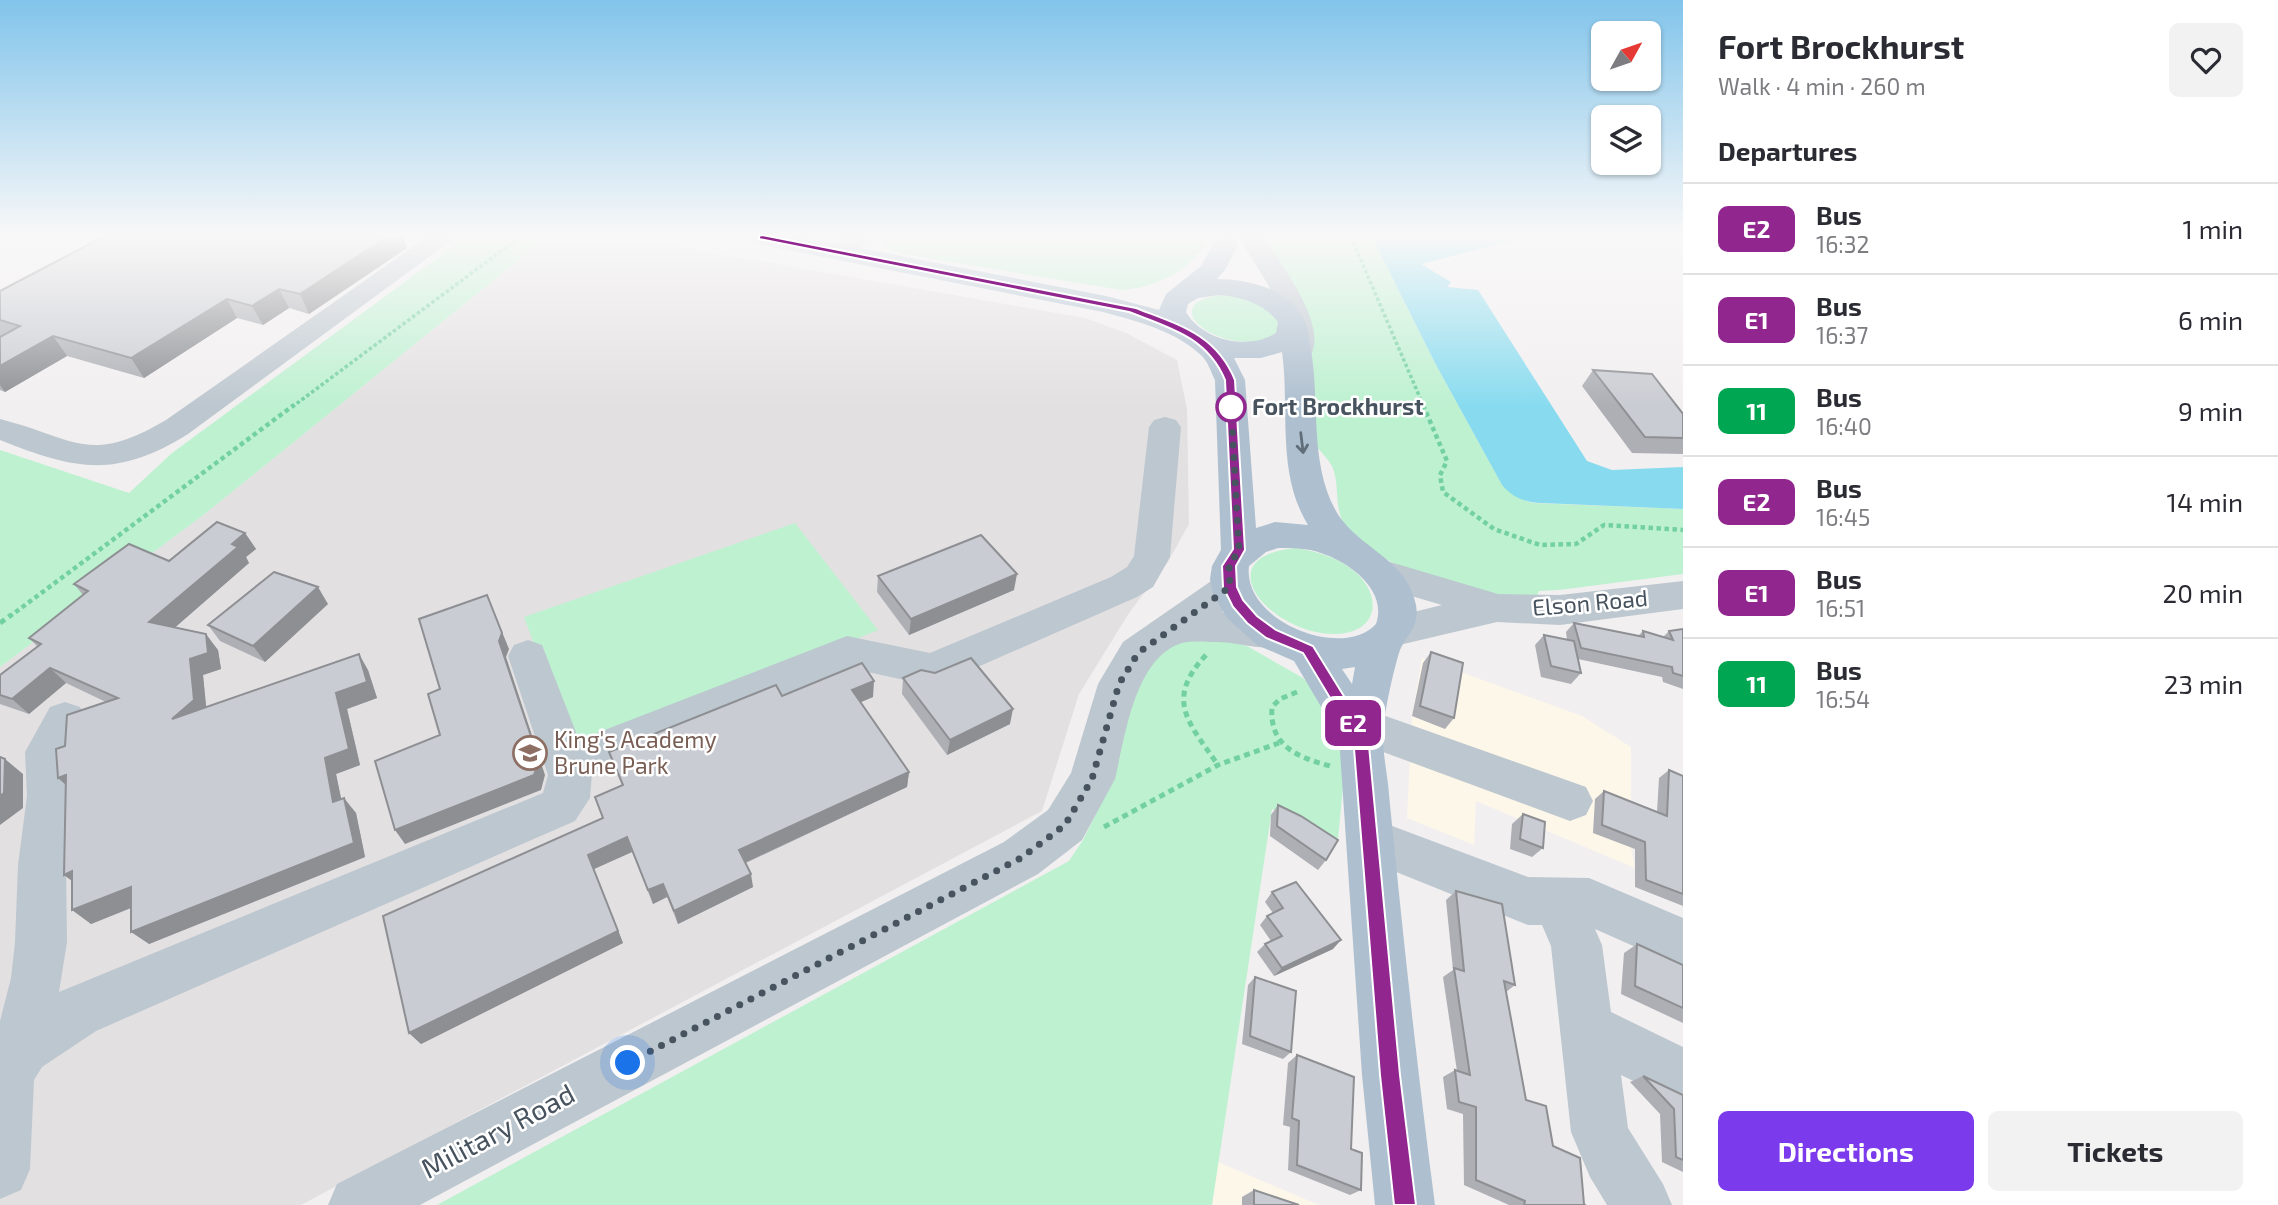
<!DOCTYPE html>
<meta charset="utf-8">
<style>
body{margin:0;font-family:"Exo 2",sans-serif;background:#f2f2f3;color:#2b2b33;height:100vh;display:flex;flex-direction:column;font-size:26px;white-space:nowrap}
*{box-sizing:border-box;margin:0}
p{font-size:23px;color:#7c7c81}
.icon{flex:none;width:38px;height:38px;fill:none;stroke:currentColor;stroke-width:2;stroke-linecap:round;stroke-linejoin:round}
.map{position:relative;flex:1;overflow:hidden}
.details{display:flex;flex-direction:column;background:#fff;width:595px}
.details>*{flex:none}
.badge{padding:0 14px;border-radius:10px;font-size:24px;line-height:46px}
.needle{width:46px;rotate:50deg}
.controls{position:absolute;left:1591px;top:21px;display:grid;gap:14px}
.controls a{display:grid;place-items:center;width:70px;height:70px;border-radius:10px;background:#fff;box-shadow:0 2px 5px #0004;font-size:35px}
.you{position:absolute;width:35px;height:35px;margin:-18px;border:5px solid #fff;border-radius:50%;background:#1a73e8;box-shadow:0 0 0 10px #1a73e833}
.map>.badge{position:absolute;translate:-50% -50%;box-shadow:0 0 0 4px #fff}
h2{padding:0 35px;font-size:26px;line-height:63px}
.round{display:grid;place-items:center;flex:none;width:74px;height:74px;border-radius:10px;background:#f2f2f3}
.headline{display:flex;align-items:center;justify-content:space-between;height:119px;padding:0 35px}
h1{font-size:33px;font-weight:700;line-height:52px}
.button{display:flex;gap:14px;margin-top:auto;padding:14px 35px}
.button a{flex:1;height:80px;border-radius:10px;background:#7c3aed;color:#fff;font-size:28px;font-weight:700;line-height:80px;text-align:center}
.button a+a{background:#f2f2f3;color:#2b2b33}
ul{padding:0;list-style:none}
li{display:flex;align-items:center;gap:21px;height:91px;padding:0 35px;border-top:2px solid #e1e1e2}
li div{flex:1}
li b{display:block;font-size:26px}
li em{font-style:normal}
li .badge{min-width:77px;font-weight:700;text-align:center}
main{display:flex;flex:1;min-height:0}
.map>svg:first-child{display:block}
.commercial{fill:#fdf7e9}
.education{fill:#e3e0e2}
.green{fill:#bdf1d0}
.water{fill:#88dbef}
.lines{fill:none;stroke-linecap:round;stroke-linejoin:round}
.path-far2{stroke:#73d0a1;stroke-width:3.5;stroke-dasharray:3.5 2.5;stroke-linecap:butt}
.path-far1{stroke:#73d0a1;stroke-width:4.5;stroke-dasharray:4.5 3.5;stroke-linecap:butt}
.path{stroke:#73d0a1;stroke-width:5;stroke-dasharray:6 4.5;stroke-linecap:butt}
.minor{fill:#bdc7cf;fill-rule:evenodd}
.major{fill:#aebfcf;fill-rule:evenodd}
.wall{fill:#adafb5}
.shaded-wall{fill:#8d8f93}
.building{fill:#c9ccd2;stroke:#8d8f93;stroke-width:2}
.oneway{stroke:#616e7a}
.line{fill:#91268e;stroke:#fff;stroke-width:2}
.walk{stroke:#47535e;stroke-width:7;stroke-dasharray:0 12.6}
.stop-dot{fill:#fff;stroke:#91268e;stroke-width:3.5}
.labels{text-anchor:middle;stroke-width:5;stroke-linejoin:round;paint-order:stroke}
.stop-label{font-size:23px;font-weight:bold;fill:#47535e;stroke:#fff;text-anchor:start}
.street-label{font-size:23px;fill:#47535e;stroke:#fff}
.education-label{font-size:23px;fill:#785e54;stroke:#fff;text-anchor:start}
.near-street-label{font-size:28px;fill:#47535e;stroke:#fff}
</style>
<main>
<div class="map">
<svg width="1683" height="1205" viewBox="0 0 1683 1205">
<rect width="100%" height="100%" fill="#f2eff0"/>
<g class="commercial">
<path d="M 1422,658 L 1582,716 L 1631,747 L 1631,848 L 1635,868 L 1476,801 L 1474,845 L 1407,818 L 1412,716 Z"/>
<path d="M 1218,1162 L 1319,1205 L 1212,1205 Z"/>
</g>
<path class="education" d="M 547,237 L 621,237 L 1085,318 L 1126,333 L 1177,360 L 1187,409 L 1189,524 L 1168,562 L 1129,613 L 1079,694 L 1042,811 L 301,1205 L 0,1205 L 0,667 L 206,513 Z"/>
<g class="green">
<path d="M 466,237 L 547,237 L 206,513 L 0,667 L 0,450 L 129,493 L 172,453 Z"/>
<path d="M 880,237 L 1204,237 L 1206,243 C 1190,272 1153,288 1122,290 L 902,254 L 885,248 Z"/>
<path d="M 1263,237 L 1372,237 L 1435,363 L 1502,485 L 1526,501 L 1533,503 L 1683,509 L 1683,574 L 1559,590 L 1539,591 L 1535,600 C 1485,596 1371,570 1344,524 C 1334,508 1340,483 1332,466 C 1328,459 1321,452 1315,445 Z"/>
<path d="M 1221,295 L 1249,299 L 1279,318 L 1277,333 C 1232,363 1147,305 1221,295 Z"/>
<path d="M 795,523 L 878,630 L 575,754 L 524,617 Z"/>
<path d="M 1295,548 C 1315,551 1334,556 1350,568 C 1385,593 1380,635 1332,634 C 1269,632 1205,557 1295,548 Z"/>
<path d="M 1188,639 L 1225,640 L 1247,646 L 1303,678 L 1332,709 L 1346,755 L 1338,839 L 1272,809 L 1212,1205 L 437,1205 L 1069,861 L 1083,840 L 1106,793 L 1136,684 L 1156,654 Z"/>
</g>
<path class="water" d="M 1372,237 L 1527,237 L 1421,264 L 1451,282 L 1447,287 L 1478,290 L 1587,461 L 1612,470 L 1683,467 L 1683,509 L 1541,503 C 1525,502 1513,498 1502,485 L 1435,363 Z"/>
<g class="lines">
<g class="path-far2">
<path d="M 1351,237 L 1424,407"/>
<path d="M 292,407 L 520,237"/>
</g>
<g class="path-far1">
<path d="M 1423,405 L 1447,461 L 1440,475 L 1443,492 L 1494,529 L 1540,545 L 1576,544 L 1604,525 L 1683,530"/>
<path d="M 9,617 L 294,405"/>
</g>
<g class="path">
<path d="M 0,623 L 11,615"/>
<path d="M 1206,655 C 1164,700 1189,723 1218,765"/>
<path d="M 1297,692 L 1280,699 L 1272,707 C 1269,746 1297,757 1330,766"/>
<path d="M 1104,827 L 1218,765 L 1279,743"/>
</g>
<g class="minor">
<path d="M 427,237 L 456,237 L 188,434 C 116,479 75,470 0,440 L 0,419 C 75,438 88,466 166,420 Z"/>
<path d="M 843,237 L 869,237 C 860,251 851,262 834,257 L 830,252 Z"/>
<path d="M 1239,237 L 1264,237 C 1280,264 1331,327 1309,358 L 1299,361 L 1289,358 C 1280,345 1286,325 1280,310 C 1271,285 1252,261 1239,237 Z"/>
<path d="M 1165,417 L 1176,420 L 1181,427 L 1170,557 L 1153,587 L 1137,597 L 946,681 L 932,686 L 849,668 L 592,774 L 590,798 L 575,821 L 96,1031 L 42,1067 L 34,1080 L 30,1169 L 21,1190 L 0,1199 L 0,1021 L 11,978 L 15,942 L 18,865 L 27,796 L 25,752 L 50,707 L 65,702 L 80,707 L 86,720 L 69,753 L 73,796 L 66,865 L 67,942 L 59,992 L 543,793 L 548,775 L 508,656 L 514,645 L 528,640 L 542,645 L 579,740 L 847,636 L 930,653 L 1111,577 L 1127,567 L 1134,556 L 1149,427 L 1154,420 Z"/>
<path d="M 1380,559 L 1498,594 L 1560,595 L 1683,581 L 1683,609 L 1560,625 L 1497,622 L 1395,646 L 1381,642 L 1375,631 L 1381,620 L 1442,605 L 1367,583 L 1361,573 L 1367,563 Z"/>
<path d="M 1230,573 L 1243,577 L 1249,587 L 1243,597 L 1222,612 L 1285,623 L 1291,634 L 1285,645 C 1262,652 1240,642 1216,642 C 1206,642 1189,640 1179,644 C 1134,661 1125,738 1115,779 L 1082,840 L 1038,874 L 420,1205 L 328,1205 L 337,1184 L 1004,842 L 1048,810 L 1071,773 L 1098,684 L 1123,642 L 1217,577 Z"/>
<path d="M 1363,708 L 1586,787 L 1593,801 L 1586,815 L 1570,821 L 1348,739 L 1341,726 L 1348,713 Z"/>
<path d="M 1371,818 L 1528,877 L 1589,878 L 1683,918 L 1683,968 L 1595,929 L 1602,945 L 1611,1012 L 1683,1047 L 1683,1105 L 1621,1075 L 1628,1128 L 1663,1184 L 1672,1205 L 1607,1205 L 1590,1177 L 1571,1132 L 1551,946 L 1542,925 L 1528,925 L 1354,855 L 1347,840 L 1354,825 Z"/>
</g>
<path class="major" d="M 750,237 L 803,237 L 1106,296 L 1159,310 L 1166,294 L 1201,266 L 1216,240 L 1225,237 L 1234,240 L 1238,245 L 1225,270 L 1217,279 C 1247,279 1290,289 1304,319 C 1308,328 1309,340 1311,350 C 1320,402 1309,463 1336,511 C 1357,548 1408,559 1416,605 C 1420,629 1405,635 1399,653 C 1393,673 1383,716 1383,737 C 1383,752 1386,768 1388,784 C 1391,817 1395,851 1398,884 C 1409,991 1421,1098 1435,1205 L 1375,1205 L 1362,1075 L 1339,737 L 1294,661 L 1257,645 L 1227,618 L 1213,594 L 1210,579 L 1212,566 L 1221,550 L 1215,380 C 1211,372 1208,362 1202,356 C 1176,331 1137,321 1103,312 L 762,245 L 753,242 ZM 1219,295 C 1242,297 1263,303 1278,322 L 1276,333 C 1248,351 1202,340 1186,312 L 1188,304 L 1198,298 ZM 1282,352 C 1290,410 1276,473 1308,525 L 1275,522 L 1256,528 L 1245,380 L 1234,358 L 1261,358 ZM 1278,548 C 1292,548 1307,548 1321,553 C 1349,562 1388,590 1376,624 C 1342,661 1242,621 1249,566 L 1266,552 ZM 1355,667 L 1352,684 L 1342,669 Z"/>
</g>
<g class="wall">
<path d="M 103,237 L 403,237 L 407,248 L 309,314 L 289,308 L 263,325 L 237,318 L 144,378 L 67,356 L 5,392 L 0,390 L 0,337 L 1,336 L 0,336 L 0,291 Z"/>
<path d="M 1593,370 L 1683,414 L 1683,454 L 1632,453 L 1582,386 Z"/>
<path d="M 245,533 L 256,549 L 246,557 L 249,563 L 175,627 L 218,650 L 221,669 L 203,675 L 206,707 L 368,670 L 377,698 L 347,709 L 360,765 L 336,774 L 341,799 L 356,813 L 365,857 L 149,944 L 131,908 L 91,924 L 72,881 L 64,875 L 66,785 L 65,746 L 106,702 L 66,683 L 29,714 L 0,704 L 0,675 L 38,647 L 29,638 L 83,595 L 74,584 L 169,561 Z"/>
<path d="M 878,576 L 1014,590 L 909,635 L 877,592 Z"/>
<path d="M 328,604 L 265,662 L 220,641 L 208,625 Z"/>
<path d="M 1574,623 L 1638,636 L 1643,631 L 1663,637 L 1669,631 L 1683,629 L 1683,689 L 1663,682 L 1662,677 L 1578,659 L 1581,673 L 1571,684 L 1541,677 L 1535,645 L 1544,635 L 1567,640 L 1566,632 Z"/>
<path d="M 1431,652 L 1454,718 L 1445,729 L 1412,716 L 1423,663 Z"/>
<path d="M 903,678 L 1010,724 L 947,755 L 902,694 Z"/>
<path d="M 873,697 L 860,702 L 909,772 L 907,787 L 746,863 L 753,887 L 678,924 L 667,897 L 653,904 L 632,852 L 594,869 L 623,943 L 421,1044 L 409,1033 L 603,818 L 622,785 L 609,752 Z"/>
<path d="M 1669,770 L 1683,776 L 1683,906 L 1635,887 L 1635,849 L 1593,833 L 1595,799 L 1604,791 L 1657,812 L 1659,778 Z"/>
<path d="M 1278,805 L 1326,860 L 1318,870 L 1270,836 L 1271,815 Z"/>
<path d="M 1523,814 L 1543,848 L 1532,857 L 1510,849 L 1512,824 Z"/>
<path d="M 1456,891 L 1515,985 L 1506,992 L 1526,1100 L 1553,1146 L 1584,1204 L 1585,1205 L 1509,1205 L 1464,1185 L 1463,1114 L 1447,1109 L 1443,1077 L 1455,1070 L 1457,1071 L 1443,977 L 1453,970 L 1446,900 Z"/>
<path d="M 1272,892 L 1333,949 L 1274,976 L 1257,952 L 1265,944 L 1271,941 L 1260,925 L 1267,916 L 1273,913 L 1265,902 Z"/>
<path d="M 1637,944 L 1683,965 L 1683,1023 L 1621,994 L 1624,953 Z"/>
<path d="M 1255,977 L 1291,1052 L 1283,1059 L 1242,1044 L 1248,985 Z"/>
<path d="M 1297,1055 L 1351,1149 L 1361,1190 L 1350,1195 L 1288,1170 L 1290,1127 L 1283,1125 L 1288,1063 Z"/>
<path d="M 1643,1076 L 1683,1095 L 1683,1172 L 1662,1162 L 1660,1114 L 1630,1082 Z"/>
<path d="M 1254,1190 L 1299,1205 L 1242,1205 L 1242,1197 Z"/>
</g>
<g class="shaded-wall">
<path d="M 387,237 L 403,237 L 407,248 L 309,314 L 300,294 Z"/>
<path d="M 279,289 L 289,308 L 263,325 L 252,306 Z"/>
<path d="M 227,299 L 237,318 L 144,378 L 131,358 Z"/>
<path d="M 53,336 L 67,356 L 5,392 L 0,385 L 0,366 Z"/>
<path d="M 245,533 L 256,549 L 246,557 L 249,563 L 163,638 L 149,622 L 232,544 Z"/>
<path d="M 1017,574 L 1014,590 L 909,635 L 911,619 Z"/>
<path d="M 318,587 L 328,604 L 265,662 L 253,646 Z"/>
<path d="M 487,595 L 509,649 L 506,657 L 545,775 L 541,790 L 405,844 L 395,830 L 499,641 Z"/>
<path d="M 206,634 L 218,650 L 221,669 L 203,675 L 207,715 L 172,719 L 190,659 Z"/>
<path d="M 359,654 L 368,670 L 377,698 L 347,709 L 360,765 L 336,774 L 345,817 L 333,802 L 325,758 L 336,693 Z"/>
<path d="M 50,668 L 66,683 L 29,714 L 12,699 Z"/>
<path d="M 874,681 L 873,697 L 852,706 L 852,690 Z"/>
<path d="M 1013,709 L 1010,724 L 947,755 L 950,740 Z"/>
<path d="M 5,759 L 23,774 L 23,808 L 0,825 L 0,796 Z"/>
<path d="M 909,772 L 907,787 L 742,864 L 739,850 Z"/>
<path d="M 66,775 L 75,793 L 58,778 Z"/>
<path d="M 344,798 L 356,813 L 365,857 L 149,944 L 131,932 Z"/>
<path d="M 627,837 L 632,852 L 594,869 L 623,943 L 421,1044 L 409,1033 L 588,855 Z"/>
<path d="M 72,871 L 82,888 L 64,875 Z"/>
<path d="M 751,874 L 753,887 L 678,924 L 674,911 Z"/>
<path d="M 663,884 L 667,897 L 653,904 L 648,890 Z"/>
<path d="M 131,887 L 148,901 L 91,924 L 72,910 Z"/>
<path d="M 1341,940 L 1333,949 L 1274,976 L 1282,968 Z"/>
</g>
<g class="building">
<path d="M 103,237 L 387,237 L 300,294 L 279,289 L 252,306 L 227,299 L 131,358 L 53,336 L 0,366 L 0,337 L 20,326 L 0,320 L 0,291 Z"/>
<path d="M 1593,370 L 1652,374 L 1683,414 L 1683,438 L 1645,437 Z"/>
<path d="M 217,522 L 245,533 L 232,544 L 238,547 L 149,622 L 206,634 L 208,653 L 190,659 L 194,700 L 172,719 L 359,654 L 367,682 L 336,693 L 349,749 L 325,758 L 333,802 L 344,798 L 354,843 L 131,932 L 131,887 L 72,910 L 72,871 L 64,875 L 66,775 L 58,778 L 56,749 L 65,746 L 67,715 L 118,698 L 50,668 L 12,699 L 0,695 L 0,675 L 41,644 L 29,638 L 88,591 L 74,584 L 129,544 L 169,561 Z"/>
<path d="M 981,535 L 1017,574 L 911,619 L 878,576 Z"/>
<path d="M 274,572 L 318,587 L 253,646 L 208,625 Z"/>
<path d="M 487,595 L 502,633 L 499,641 L 539,760 L 534,775 L 395,830 L 375,761 L 440,735 L 428,694 L 440,689 L 419,619 Z"/>
<path d="M 1574,623 L 1644,637 L 1643,631 L 1673,640 L 1669,631 L 1683,629 L 1683,676 L 1673,673 L 1672,667 L 1581,648 Z"/>
<path d="M 1544,635 L 1574,641 L 1581,673 L 1551,666 Z"/>
<path d="M 1431,652 L 1463,663 L 1454,718 L 1420,706 Z"/>
<path d="M 971,658 L 1013,709 L 950,740 L 903,678 L 921,670 L 935,673 Z"/>
<path d="M 862,663 L 874,681 L 852,690 L 909,772 L 739,850 L 751,874 L 674,911 L 663,884 L 648,890 L 627,837 L 588,855 L 618,931 L 409,1033 L 383,916 L 603,818 L 595,797 L 623,785 L 609,752 L 776,685 L 782,696 Z"/>
<path d="M 0,757 L 5,759 L 4,793 L 0,796 Z"/>
<path d="M 1669,770 L 1683,776 L 1683,894 L 1646,880 L 1645,842 L 1602,825 L 1604,791 L 1667,816 Z"/>
<path d="M 1278,805 L 1301,816 L 1338,840 L 1326,860 L 1277,826 Z"/>
<path d="M 1523,814 L 1545,822 L 1543,848 L 1520,839 Z"/>
<path d="M 1296,882 L 1341,940 L 1282,968 L 1265,944 L 1282,936 L 1267,916 L 1283,908 L 1272,892 Z"/>
<path d="M 1456,891 L 1502,904 L 1515,985 L 1504,981 L 1526,1100 L 1546,1106 L 1553,1146 L 1580,1158 L 1584,1204 L 1585,1205 L 1524,1205 L 1525,1201 L 1476,1180 L 1476,1107 L 1459,1102 L 1455,1070 L 1470,1075 L 1454,968 L 1464,971 Z"/>
<path d="M 1637,944 L 1683,965 L 1683,1008 L 1635,986 Z"/>
<path d="M 1255,977 L 1296,991 L 1291,1052 L 1250,1036 Z"/>
<path d="M 1297,1055 L 1354,1077 L 1351,1149 L 1362,1153 L 1361,1190 L 1297,1165 L 1299,1121 L 1292,1118 Z"/>
<path d="M 1643,1076 L 1683,1095 L 1683,1160 L 1676,1157 L 1674,1109 Z"/>
<path d="M 1254,1190 L 1299,1205 L 1254,1205 Z"/>
</g>
<defs><path id="oneway-shaft" d="M-6 0H5M1.5-3L5.5 0L1.5 3" fill="none" stroke-width="1.6" stroke-linecap="round" stroke-linejoin="round" transform="scale(1.75)"/></defs>
<use class="oneway" href="#oneway-shaft" transform="translate(1302 443) rotate(83)"/>
<linearGradient id="sky" x2="0" y2="1"><stop stop-color="#81c4eb"/><stop offset="0.58" stop-color="#f9f8f8"/><stop offset="1" stop-color="#f9f8f8" stop-opacity="0"/></linearGradient>
<rect width="1683" height="406" fill="url(#sky)"/>
<path class="line" d="M 762,235 L 1136,308 C 1179,325 1216,334 1235,380 L 1245,550 L 1236,566 L 1237,587 L 1243,600 L 1257,616 L 1276,630 L 1313,646 L 1368,735 L 1400,1075 L 1416,1205 L 1394,1205 L 1380,1075 L 1353,736 L 1303,653 L 1266,638 L 1247,623 L 1233,607 L 1223,587 L 1222,566 L 1233,549 L 1225,380 C 1207,337 1170,328 1129,312 L 759,239 L 759,236 Z"/>
<g class="lines">
<path class="walk" d="M 628,1063 L 1021,858 L 1065,825 L 1092,779 L 1119,684 L 1138,653 L 1230,587 L 1229,566 L 1239,550 L 1231,407"/>
</g>
<defs>
<g id="school-ring" transform="scale(1.75)"><circle r="9.5" fill="#fff" stroke="#8d6e63" stroke-width="1.5"/><path d="M0-5L7-2L0 1L-7-2ZM-4 1L0 2.5L4 1V4Q0 6-4 4Z" fill="#8d6e63"/></g>
</defs>
<g fill-rule="evenodd">
<use href="#school-ring" x="530" y="753"/>
</g>
<circle class="stop-dot" cx="1231" cy="407" r="14"/>
<g class="labels">
<g class="stop-label">
<text x="1252" y="415">Fort Brockhurst</text>
</g>
<g class="street-label">
<text transform="translate(1590 603) rotate(-5)" y="8">Elson Road</text>
</g>
<g class="education-label">
<text x="554" y="748">King's Academy<tspan x="554" dy="26">Brune Park</tspan></text>
</g>
<g class="near-street-label">
<text transform="translate(498 1131) rotate(-28)" y="10">Military Road</text>
</g>
</g>
</svg>
<div class="controls">
<a><svg class="needle" viewBox="-14 -14 28 28"><path d="M0-13l5 13h-10z" fill="#e53935"/><path d="M0 13l5-13h-10z" fill="#7c7c81"/></svg></a>
<a><svg class="icon" aria-label="layers" viewBox="0 0 24 24"><path d="M12 4l9 5-9 5-9-5zM3 14l9 5 9-5"/></svg></a>
</div>
<div class="you" style="left:628px;top:1063px"></div>
<b class="badge" style="left:1353px;top:723px;background:#91268e;color:#fff">E2</b>
</div>
<section class="details">
<div class="headline"><div><h1>Fort Brockhurst</h1><p>Walk · 4 min · 260 m</p></div><a class="round"><svg class="icon" aria-label="heart" viewBox="0 0 24 24"><path d="M12 20l-8-8c-3-5 5-10 8-4 3-6 11-1 8 4z"/></svg></a></div>
<h2>Departures</h2>
<ul>
<li><span class="badge" style="background:#91268e;color:#fff">E2</span><div><b>Bus</b><p>16:32</p></div><em>1 min</em></li>
<li><span class="badge" style="background:#91268e;color:#fff">E1</span><div><b>Bus</b><p>16:37</p></div><em>6 min</em></li>
<li><span class="badge" style="background:#00a651;color:#fff">11</span><div><b>Bus</b><p>16:40</p></div><em>9 min</em></li>
<li><span class="badge" style="background:#91268e;color:#fff">E2</span><div><b>Bus</b><p>16:45</p></div><em>14 min</em></li>
<li><span class="badge" style="background:#91268e;color:#fff">E1</span><div><b>Bus</b><p>16:51</p></div><em>20 min</em></li>
<li><span class="badge" style="background:#00a651;color:#fff">11</span><div><b>Bus</b><p>16:54</p></div><em>23 min</em></li>
</ul>
<div class="button"><a>Directions</a><a>Tickets</a></div>
</section>
</main>
